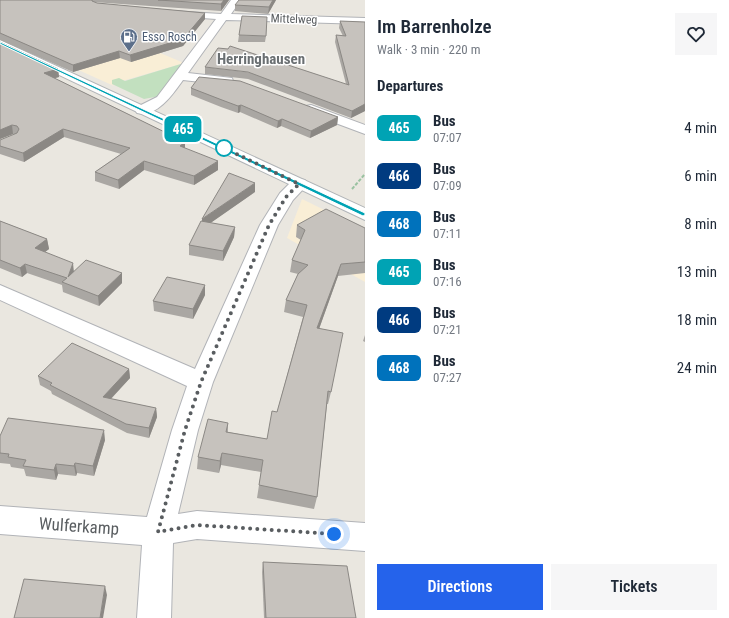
<!DOCTYPE html>
<meta charset="utf-8">
<style>
body{margin:0;font-family:"Roboto Condensed",sans-serif;background:#f6f6f7;color:#1f2937;height:100vh;display:flex;flex-direction:column;font-size:15px;white-space:nowrap}
*{box-sizing:border-box;margin:0}
p{font-size:13px;color:#747a83}
.icon{flex:none;width:22px;height:22px;fill:none;stroke:currentColor;stroke-width:2;stroke-linecap:round;stroke-linejoin:round}
.map{position:relative;flex:1;overflow:hidden}
.sheet{display:flex;flex-direction:column;background:#fff;width:364px}
.sheet>*{flex:none}
.badge{padding:0 8px;border-radius:6px;font-size:14px;line-height:26px}
.you{position:absolute;width:20px;height:20px;margin:-10px;border:3px solid #fff;border-radius:50%;background:#1a73e8;box-shadow:0 0 0 6px #1a73e833}
.map>.badge{position:absolute;translate:-50% -50%;box-shadow:0 0 0 2px #fff}
h2{padding:0 12px;font-size:15px;line-height:36px}
.round{display:grid;place-items:center;flex:none;width:42px;height:42px;border-radius:0px;background:#f6f6f7}
.summary{display:flex;align-items:center;justify-content:space-between;height:68px;padding:0 12px}
h1{font-size:19px;font-weight:600;line-height:30px}
.cta{display:flex;gap:8px;margin-top:auto;padding:8px 12px}
.cta a{flex:1;height:46px;border-radius:0px;background:#2563eb;color:#fff;font-size:16px;font-weight:600;line-height:46px;text-align:center}
.cta a+a{background:#f6f6f7;color:#1f2937}
ul{padding:0;list-style:none}
li{display:flex;align-items:center;gap:12px;height:48px;padding:0 12px}
li div{flex:1}
li b{display:block;font-size:15px}
li em{font-style:normal}
li .badge{min-width:44px;font-weight:700;text-align:center}
main{display:flex;flex:1;min-height:0}
.map>svg:first-child{display:block}
.commercial{fill:#f9eed6}
.green{fill:#c2e0bf}
.lines{fill:none;stroke-linecap:round;stroke-linejoin:round}
.street-casing{stroke:#b1b3b7;stroke-width:2}
.secondary-casing{stroke:#b0b4b7;stroke-width:2}
.path{stroke:#9ac2a1;stroke-width:2;stroke-dasharray:3.5 1.5;stroke-linecap:butt}
.street{fill:#fff;fill-rule:evenodd}
.secondary{fill:#fff;fill-rule:evenodd}
.wall{fill:#aaa7a3}
.shaded-wall{fill:#8b8884}
.building{fill:#c6c2bd;stroke:#8b8884}
.line{fill:#00a3b4;stroke:#fff}
.walk{stroke:#595d60;stroke-width:4;stroke-dasharray:0 7.2}
.stop-dot{fill:#fff;stroke:#00a3b4;stroke-width:2}
.labels{text-anchor:middle;stroke-width:3;stroke-linejoin:round;paint-order:stroke}
.far-street-label{font-size:12px;fill:#595d60;stroke:#fff}
.far-service-label{font-size:12px;fill:#4e5e75;stroke:#fff;text-anchor:start}
.far-district-label{font-size:15px;font-weight:bold;fill:#6a6f72;stroke:#fff}
.near-street-label{font-size:17px;fill:#595d60;stroke:#fff}
</style>
<main>
<div class="map">
<svg width="365" height="618" viewBox="0 0 365 618">
<rect width="100%" height="100%" fill="#eae7e0"/>
<g class="commercial">
<path d="M 129,40 L 184,63 L 112,84 L 114,86 L 43,54 Z"/>
<path d="M 302,199 L 365,230 L 365,282 L 287,238 Z"/>
</g>
<path class="green" d="M 184,63 L 160,96 L 144,99 L 112,84 L 112,80 L 119,78 L 125,81 Z"/>
<g class="lines">
<g class="street-casing">
<g id="street">
<path d="M 231,0 L 241,0 L 231,14 L 365,18 L 365,24 L 226,20 L 188,73 L 232,78 L 233,81 L 232,84 L 227,85 L 183,80 C 173,94 157,118 137,113 L 135,110 L 137,107 L 157,97 L 216,19 L 175,16 L 171,15 L 170,13 L 171,11 L 221,14 Z"/>
<path d="M 311,105 L 365,125 L 365,134 L 306,112 L 304,109 L 306,106 Z"/>
<path d="M 299,179 L 305,180 L 308,184 L 293,200 L 278,225 L 213,382 L 198,430 L 178,514 L 197,511 L 365,523 L 365,551 L 197,539 L 173,543 L 171,618 L 137,618 L 142,545 L 0,534 L 0,506 L 147,517 L 172,430 L 187,386 L 0,300 L 0,285 L 195,369 L 260,225 L 280,193 L 293,180 Z"/>
</g>
</g>
<g class="secondary-casing">
<path id="secondary" d="M 0,40 L 365,208 L 365,220 L 0,47 Z"/>
</g>
<path class="path" d="M 352,189 L 365,174"/>
<use href="#street" class="street"/>
<use href="#secondary" class="secondary"/>
</g>
<g class="wall">
<path d="M 0,0 L 229,0 L 221,11 L 93,2 L 97,3 L 205,13 L 205,19 L 183,46 L 131,62 L 120,58 L 73,72 L 0,40 Z"/>
<path d="M 276,0 L 268,14 L 235,11 L 235,5 Z"/>
<path d="M 340,21 L 365,22 L 365,111 L 351,118 L 248,79 L 205,74 L 205,67 L 346,84 L 335,42 L 336,35 L 343,36 L 339,28 Z"/>
<path d="M 239,35 L 266,36 L 265,42 L 238,42 Z"/>
<path d="M 0,42 L 58,69 L 59,77 L 54,78 L 185,142 L 185,148 L 218,170 L 194,185 L 144,170 L 119,189 L 95,181 L 95,172 L 121,154 L 64,137 L 24,162 L 0,154 L 0,140 L 15,134 L 13,134 L 0,139 Z"/>
<path d="M 191,88 L 338,117 L 337,125 L 310,138 L 281,126 L 277,128 L 240,112 L 238,113 L 221,107 L 191,95 Z"/>
<path d="M 255,192 L 210,223 L 235,227 L 234,237 L 223,261 L 189,255 L 189,245 L 202,221 Z"/>
<path d="M 0,221 L 47,239 L 49,249 L 45,252 L 74,271 L 122,283 L 99,306 L 63,292 L 62,285 L 27,273 L 22,277 L 0,268 Z"/>
<path d="M 297,225 L 365,228 L 365,273 L 338,276 L 319,329 L 331,392 L 328,404 L 327,404 L 317,497 L 314,509 L 257,498 L 261,472 L 221,465 L 219,473 L 197,469 L 198,457 L 228,423 L 228,432 L 267,439 L 277,412 L 303,317 L 284,312 L 286,300 L 298,274 L 290,272 L 292,260 L 301,240 L 296,237 Z"/>
<path d="M 205,285 L 205,295 L 193,319 L 154,311 L 153,301 Z"/>
<path d="M 365,335 L 365,342 L 363,341 Z"/>
<path d="M 129,369 L 130,378 L 111,399 L 156,408 L 157,417 L 149,438 L 127,433 L 52,394 L 51,391 L 40,385 L 38,376 Z"/>
<path d="M 0,436 L 105,440 L 94,476 L 77,473 L 76,476 L 58,474 L 56,480 L 26,476 L 24,469 L 11,467 L 10,464 L 0,463 Z"/>
<path d="M 263,562 L 356,618 L 264,618 L 262,572 Z"/>
</g>
<g class="shaded-wall">
<path d="M 224,0 L 229,0 L 221,11 L 221,4 Z"/>
<path d="M 273,0 L 276,0 L 268,14 L 269,7 Z"/>
<path d="M 205,13 L 205,19 L 183,46 L 131,62 L 130,55 Z"/>
<path d="M 119,51 L 120,58 L 73,72 L 73,65 Z"/>
<path d="M 58,69 L 59,77 L 45,81 L 44,73 Z"/>
<path d="M 365,104 L 365,111 L 351,118 L 352,111 Z"/>
<path d="M 241,105 L 240,112 L 238,113 L 238,106 Z"/>
<path d="M 338,117 L 337,125 L 310,138 L 311,131 Z"/>
<path d="M 282,119 L 281,126 L 277,128 L 278,121 Z"/>
<path d="M 12,125 L 13,134 L 0,139 L 0,130 Z"/>
<path d="M 63,129 L 64,137 L 24,162 L 23,153 Z"/>
<path d="M 185,142 L 185,150 L 180,146 Z"/>
<path d="M 144,161 L 144,170 L 119,189 L 118,180 Z"/>
<path d="M 218,161 L 218,170 L 194,185 L 194,176 Z"/>
<path d="M 255,183 L 255,192 L 202,229 L 202,219 Z"/>
<path d="M 235,227 L 234,237 L 223,261 L 223,251 Z"/>
<path d="M 47,239 L 49,249 L 37,258 L 35,248 Z"/>
<path d="M 73,263 L 74,273 L 68,277 Z"/>
<path d="M 25,264 L 27,273 L 22,277 L 20,268 Z"/>
<path d="M 341,264 L 338,276 L 315,340 L 317,328 Z"/>
<path d="M 122,273 L 122,283 L 99,306 L 98,296 Z"/>
<path d="M 205,285 L 205,295 L 193,319 L 193,309 Z"/>
<path d="M 129,369 L 130,378 L 104,406 L 103,397 Z"/>
<path d="M 156,408 L 157,417 L 149,438 L 149,428 Z"/>
<path d="M 104,430 L 105,440 L 94,476 L 93,466 Z"/>
<path d="M 222,453 L 221,465 L 219,473 L 220,461 Z"/>
<path d="M 75,463 L 77,473 L 76,476 L 74,466 Z"/>
<path d="M 56,464 L 58,474 L 56,480 L 54,470 Z"/>
<path d="M 105,586 L 107,595 L 103,618 L 100,618 Z"/>
</g>
<g class="building">
<path d="M 0,0 L 92,0 L 92,1 L 97,3 L 205,13 L 183,39 L 130,55 L 119,51 L 73,65 L 0,33 Z"/>
<path d="M 158,0 L 224,0 L 221,4 Z"/>
<path d="M 239,0 L 273,0 L 269,7 L 235,5 Z"/>
<path d="M 242,16 L 267,17 L 266,36 L 239,35 Z"/>
<path d="M 340,21 L 365,22 L 365,104 L 352,111 L 248,72 L 205,67 L 218,48 L 228,49 L 230,46 L 349,85 L 336,35 L 346,36 Z"/>
<path d="M 0,42 L 58,69 L 44,73 L 185,142 L 180,146 L 218,161 L 194,176 L 144,161 L 118,180 L 95,172 L 130,148 L 63,129 L 23,153 L 0,146 L 0,140 L 17,133 L 19,129 L 17,126 L 12,125 L 0,130 Z"/>
<path d="M 199,77 L 240,81 L 338,117 L 311,131 L 282,119 L 278,121 L 241,105 L 238,106 L 222,100 L 191,88 Z"/>
<path d="M 229,173 L 255,183 L 202,219 Z"/>
<path d="M 326,209 L 365,228 L 365,262 L 341,264 L 317,328 L 343,333 L 331,392 L 328,391 L 317,497 L 259,485 L 263,460 L 222,453 L 220,461 L 198,457 L 208,419 L 228,423 L 226,432 L 267,439 L 272,411 L 277,412 L 307,305 L 286,300 L 298,274 L 308,265 L 292,260 L 305,230 L 297,225 Z"/>
<path d="M 0,221 L 47,239 L 35,248 L 73,263 L 68,277 L 86,260 L 122,273 L 98,296 L 62,282 L 67,278 L 25,264 L 20,268 L 0,260 Z"/>
<path d="M 201,221 L 235,227 L 223,251 L 189,245 Z"/>
<path d="M 167,277 L 205,285 L 193,309 L 153,301 Z"/>
<path d="M 72,343 L 129,369 L 103,397 L 156,408 L 149,428 L 126,424 L 50,385 L 52,383 L 38,376 Z"/>
<path d="M 8,418 L 104,430 L 93,466 L 75,463 L 74,466 L 56,464 L 54,470 L 23,466 L 26,460 L 8,457 L 9,454 L 0,453 L 0,436 Z"/>
<path d="M 263,562 L 347,566 L 356,618 L 266,618 Z"/>
<path d="M 24,579 L 105,586 L 100,618 L 14,618 Z"/>
</g>
<path class="line" d="M 0,42 L 365,213 L 365,215 L 363,216 L 0,44 Z"/>
<g class="lines">
<path class="walk" d="M 224,148 L 299,184 L 286,197 L 269,225 L 201,382 L 185,430 L 158,532 L 197,525 L 334,534"/>
</g>
<defs>
<g id="fuel-pin" transform="scale(0.9)"><path d="M0 17L-7.5 6A9.5 9.5 0 1 1 7.5 6Z" fill="#5c6f8a" stroke="#fff"/><path d="M-5.5-6h7V0h2V4h1.3V-2.5L3-4.5l.8-.8L6-3V5H2.5V1h-1V6h-7ZM-4.2-4.7v3.2H.2V-4.7Z" fill="#fff"/></g>
</defs>
<g fill-rule="evenodd">
<use href="#fuel-pin" x="129" y="37"/>
</g>
<circle class="stop-dot" cx="224" cy="148" r="8"/>
<g class="labels">
<g class="far-street-label">
<text transform="translate(294 19) rotate(2)" y="4">Mittelweg</text>
</g>
<g class="far-service-label">
<text x="142" y="41">Esso Rosch</text>
</g>
<g class="far-district-label">
<text x="261" y="64">Herringhausen</text>
</g>
<g class="near-street-label">
<text transform="translate(79 526) rotate(4)" y="6">Wulferkamp</text>
</g>
</g>
</svg>
<div class="you" style="left:334px;top:534px"></div>
<b class="badge" style="left:183px;top:129px;background:#00a3b4;color:#fff">465</b>
</div>
<section class="sheet">
<div class="summary"><div><h1>Im Barrenholze</h1><p>Walk · 3 min · 220 m</p></div><a class="round"><svg class="icon" aria-label="heart" viewBox="0 0 24 24"><path d="M12 20l-8-8c-3-5 5-10 8-4 3-6 11-1 8 4z"/></svg></a></div>
<h2>Departures</h2>
<ul>
<li><span class="badge" style="background:#00a3b4;color:#fff">465</span><div><b>Bus</b><p>07:07</p></div><em>4 min</em></li>
<li><span class="badge" style="background:#003b80;color:#fff">466</span><div><b>Bus</b><p>07:09</p></div><em>6 min</em></li>
<li><span class="badge" style="background:#0072bc;color:#fff">468</span><div><b>Bus</b><p>07:11</p></div><em>8 min</em></li>
<li><span class="badge" style="background:#00a3b4;color:#fff">465</span><div><b>Bus</b><p>07:16</p></div><em>13 min</em></li>
<li><span class="badge" style="background:#003b80;color:#fff">466</span><div><b>Bus</b><p>07:21</p></div><em>18 min</em></li>
<li><span class="badge" style="background:#0072bc;color:#fff">468</span><div><b>Bus</b><p>07:27</p></div><em>24 min</em></li>
</ul>
<div class="cta"><a>Directions</a><a>Tickets</a></div>
</section>
</main>
